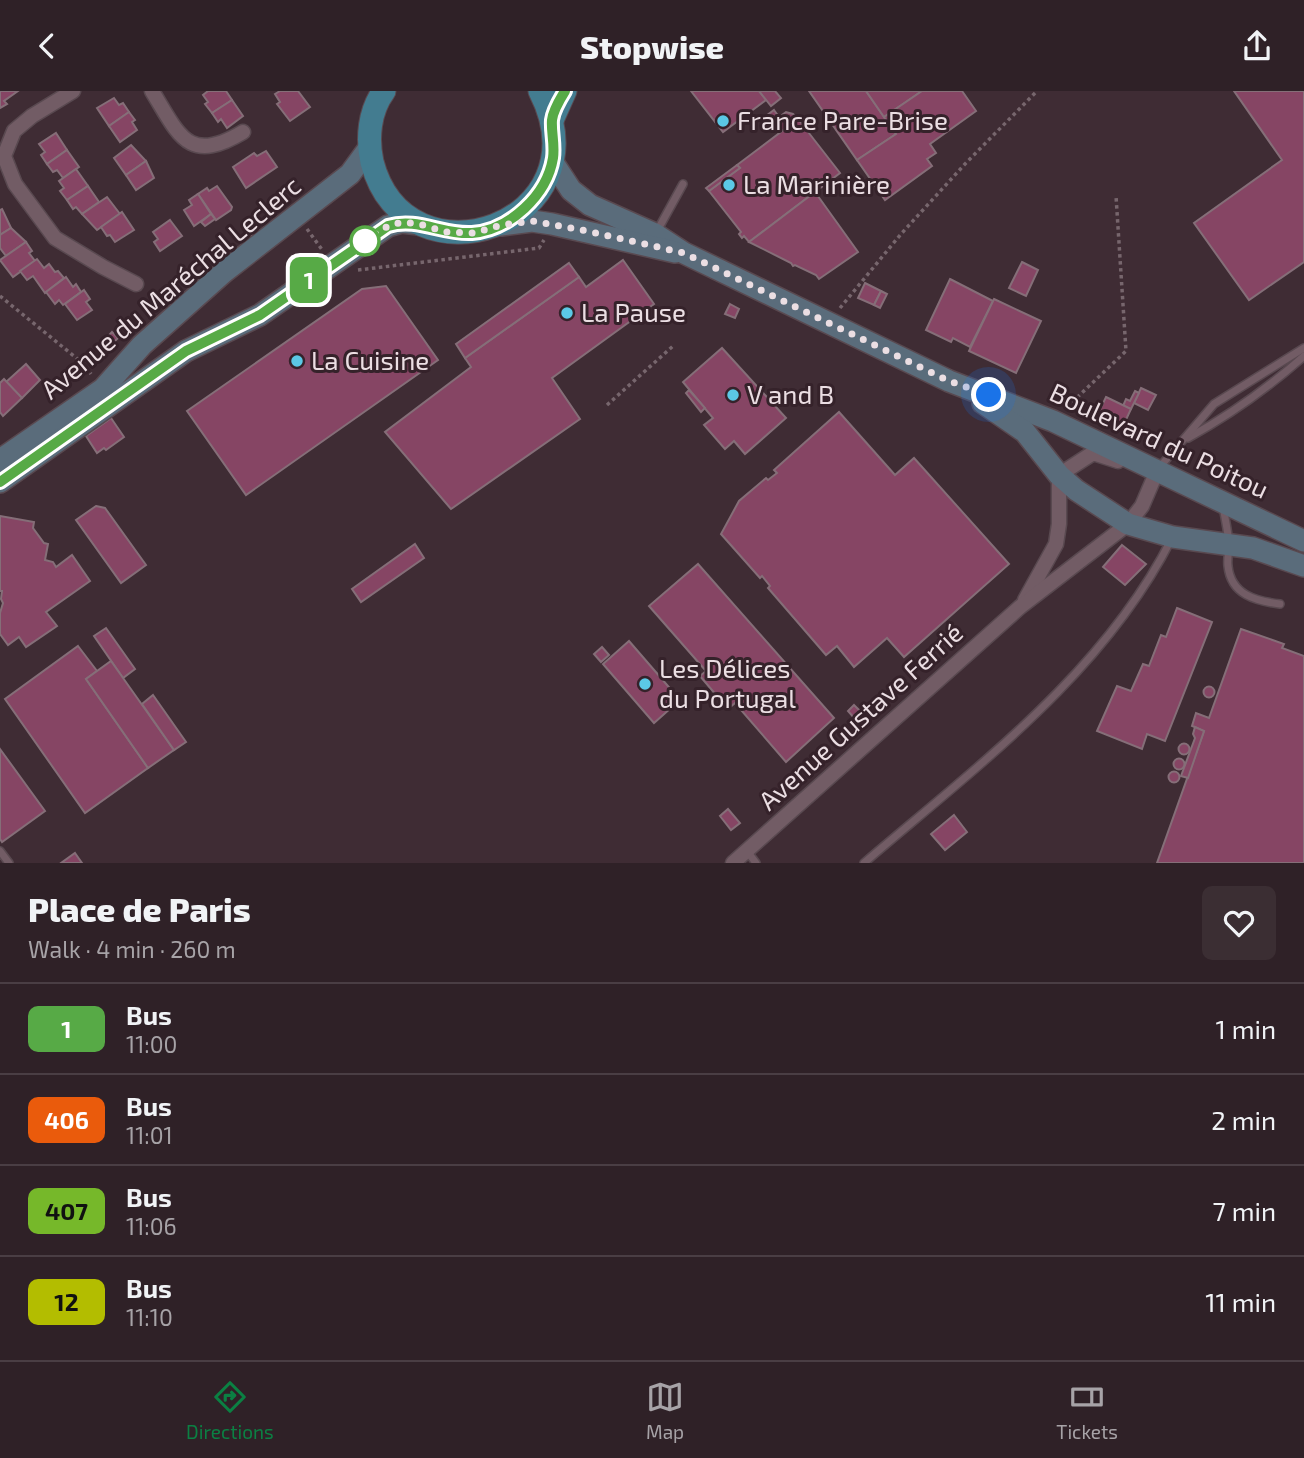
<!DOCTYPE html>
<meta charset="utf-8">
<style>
body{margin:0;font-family:"Exo 2",sans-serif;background:#3b2e33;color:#f1f3f6;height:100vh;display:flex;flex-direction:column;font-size:26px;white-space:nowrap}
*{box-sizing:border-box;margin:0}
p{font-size:23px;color:#a7a3a7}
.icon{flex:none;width:38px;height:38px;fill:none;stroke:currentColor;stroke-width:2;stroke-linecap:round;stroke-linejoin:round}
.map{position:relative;height:772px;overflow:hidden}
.details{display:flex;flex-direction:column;background:#2f2127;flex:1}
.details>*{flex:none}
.badge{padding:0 14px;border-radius:10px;font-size:24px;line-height:46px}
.you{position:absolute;width:35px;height:35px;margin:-18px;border:5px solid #fff;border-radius:50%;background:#1a73e8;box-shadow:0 0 0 10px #1a73e833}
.map>.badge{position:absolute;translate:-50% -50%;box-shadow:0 0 0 4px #fff}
.round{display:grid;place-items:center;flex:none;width:74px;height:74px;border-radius:10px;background:#3b2e33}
.head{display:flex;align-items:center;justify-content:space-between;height:119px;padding:0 28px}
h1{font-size:33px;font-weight:800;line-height:52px}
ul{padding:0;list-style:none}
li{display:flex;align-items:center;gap:21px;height:91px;padding:0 28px;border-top:2px solid #4a3e44}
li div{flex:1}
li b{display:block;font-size:26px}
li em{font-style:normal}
li .badge{min-width:77px;font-weight:700;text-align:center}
header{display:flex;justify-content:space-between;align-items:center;height:91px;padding:0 28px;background:#2f2127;font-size:32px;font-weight:800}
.tab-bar{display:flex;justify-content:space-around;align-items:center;height:98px;border-top:2px solid #4a3e44;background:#2f2127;font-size:19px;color:#a7a3a7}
.tab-bar a{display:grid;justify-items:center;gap:4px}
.tab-bar .on{color:#0b8043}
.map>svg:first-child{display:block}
.building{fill:#864564;stroke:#856e78;stroke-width:2}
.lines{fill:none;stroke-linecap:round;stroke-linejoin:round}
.service-casing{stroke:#594950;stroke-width:10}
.minor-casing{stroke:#594950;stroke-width:17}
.secondary-casing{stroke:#594950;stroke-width:24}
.primary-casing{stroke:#594950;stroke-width:25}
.path{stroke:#77666d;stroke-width:3.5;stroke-dasharray:3.5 3.5;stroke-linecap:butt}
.service{stroke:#725c65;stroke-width:7}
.minor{stroke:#725c65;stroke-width:14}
.secondary{stroke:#5a6c7b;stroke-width:21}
.primary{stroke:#437c90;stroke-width:23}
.line-casing{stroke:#fff;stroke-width:16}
.line{stroke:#57aa46;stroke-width:10}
.walk{stroke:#ebdee3;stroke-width:7;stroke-dasharray:0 12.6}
.poi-dot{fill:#5bc8e6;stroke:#35222a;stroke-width:2.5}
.stop-dot{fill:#fff;stroke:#57aa46;stroke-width:3.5}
.labels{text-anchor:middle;stroke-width:6;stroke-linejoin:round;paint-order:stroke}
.poi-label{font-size:26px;fill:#ebdee3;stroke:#35222a;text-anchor:start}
.street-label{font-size:26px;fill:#ebdee3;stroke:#35222a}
</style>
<header><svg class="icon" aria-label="back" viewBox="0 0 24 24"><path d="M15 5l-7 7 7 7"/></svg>Stopwise<svg class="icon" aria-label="share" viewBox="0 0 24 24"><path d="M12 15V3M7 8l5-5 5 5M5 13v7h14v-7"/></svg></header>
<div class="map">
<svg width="1304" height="772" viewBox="0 0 1304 772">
<rect width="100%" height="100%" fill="#3f2c34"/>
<g class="building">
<path d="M 0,0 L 18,0 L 4,10 L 7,13 L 0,17 Z"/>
<path d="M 208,0 L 226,0 L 232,9 L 212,22 L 205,13 L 208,11 L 203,4 Z"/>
<path d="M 280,0 L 298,0 L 310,16 L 290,30 L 277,13 L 280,11 L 275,3 Z"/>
<path d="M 691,0 L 759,0 L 766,9 L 723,41 Z"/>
<path d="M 759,0 L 775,0 L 781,7 L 771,15 Z"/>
<path d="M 809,0 L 866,0 L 896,43 L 857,69 Z"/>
<path d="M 866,0 L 922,0 L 884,26 Z"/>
<path d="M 922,0 L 962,0 L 976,20 L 930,53 L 936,62 L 927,68 L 932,75 L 885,109 L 857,69 L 896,43 L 884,26 Z"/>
<path d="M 1234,0 L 1304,0 L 1304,171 L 1249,209 L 1194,132 L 1282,69 Z"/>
<path d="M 114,7 L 119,14 L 123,12 L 129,21 L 109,35 L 97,17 Z"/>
<path d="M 232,9 L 243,25 L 227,37 L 221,28 L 218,31 L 212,22 Z"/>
<path d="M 774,19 L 779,26 L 786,21 L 793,23 L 798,28 L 779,42 L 766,25 Z"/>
<path d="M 129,21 L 135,29 L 132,31 L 137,39 L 120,51 L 109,35 Z"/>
<path d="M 798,28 L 840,82 L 749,151 L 744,145 L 742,147 L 739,143 L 741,141 L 709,100 L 740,77 L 737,74 Z"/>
<path d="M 56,42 L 67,59 L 47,73 L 41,64 L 45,61 L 39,53 Z"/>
<path d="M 131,54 L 146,70 L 126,84 L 114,67 Z"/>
<path d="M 67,59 L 79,76 L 63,87 L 57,79 L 53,81 L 47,73 Z"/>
<path d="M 266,60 L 277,76 L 246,97 L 233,76 L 254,62 L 257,65 Z"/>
<path d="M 146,70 L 154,87 L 136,99 L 126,84 Z"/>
<path d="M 737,74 L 740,77 L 709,100 L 706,97 Z"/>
<path d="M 76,78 L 88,95 L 67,109 L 60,100 L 64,97 L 59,90 Z"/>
<path d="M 88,95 L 99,111 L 82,123 L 76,116 L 73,118 L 67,109 Z"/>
<path d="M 217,95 L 232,116 L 231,119 L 216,129 L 198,103 L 207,97 L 209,100 Z"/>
<path d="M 815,101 L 858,161 L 819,188 L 816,184 L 795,174 L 793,175 L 791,172 L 749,151 Z"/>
<path d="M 198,103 L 211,123 L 194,135 L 184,119 L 192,114 L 189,109 Z"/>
<path d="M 107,106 L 120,123 L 97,139 L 82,123 Z"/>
<path d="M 2,118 L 11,137 L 0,144 L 0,119 Z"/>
<path d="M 122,121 L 134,139 L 115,151 L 110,144 L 107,145 L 101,136 Z"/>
<path d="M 211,123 L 215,128 L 205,135 L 201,131 Z"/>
<path d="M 170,129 L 182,145 L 160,160 L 154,151 L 158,148 L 153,141 Z"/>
<path d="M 255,133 L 259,139 L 249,146 L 245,140 Z"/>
<path d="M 11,137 L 26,151 L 6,165 L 0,157 L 0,144 Z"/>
<path d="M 26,151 L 32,160 L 29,162 L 35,170 L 13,186 L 0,169 Z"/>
<path d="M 37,168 L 44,177 L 49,173 L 55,181 L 58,180 L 64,187 L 45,202 L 33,185 L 27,189 L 20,180 Z"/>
<path d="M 623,169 L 654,213 L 552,287 L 580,328 L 451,418 L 385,341 L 471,276 L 465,267 L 579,186 L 586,196 Z"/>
<path d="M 1022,171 L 1038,179 L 1026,205 L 1009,197 Z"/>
<path d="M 569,172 L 579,186 L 465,267 L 456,253 Z"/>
<path d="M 66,186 L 73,196 L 76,193 L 81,201 L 63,214 L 59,209 L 55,213 L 46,201 Z"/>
<path d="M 950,188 L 993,210 L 970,256 L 953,247 L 951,251 L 926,239 Z"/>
<path d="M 865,192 L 881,200 L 874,214 L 858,207 Z"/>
<path d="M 386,195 L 438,269 L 246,404 L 187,320 L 362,198 Z"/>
<path d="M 84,199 L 90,208 L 86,211 L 92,219 L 77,229 L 65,213 Z"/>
<path d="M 881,200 L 887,203 L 880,217 L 874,214 Z"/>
<path d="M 994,208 L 1041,230 L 1016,282 L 969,260 Z"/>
<path d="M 730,213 L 739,218 L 735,227 L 725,223 Z"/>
<path d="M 112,241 L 118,247 L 107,258 L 101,253 Z"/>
<path d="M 722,257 L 786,327 L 745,363 L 734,350 L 725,358 L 704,334 L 713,327 L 683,291 Z"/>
<path d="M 26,273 L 40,289 L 22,307 L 6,291 Z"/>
<path d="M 4,288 L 22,307 L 3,325 L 0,321 L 0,292 Z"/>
<path d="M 1141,297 L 1156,304 L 1148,319 L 1134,312 Z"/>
<path d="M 689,299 L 705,317 L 701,321 L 686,302 Z"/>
<path d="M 1135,300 L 1139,302 L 1131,318 L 1123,315 L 1126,308 L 1130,310 Z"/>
<path d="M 1106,306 L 1131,318 L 1124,333 L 1117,330 L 1115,333 L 1097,325 Z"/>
<path d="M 839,321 L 895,384 L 914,367 L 1009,473 L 904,566 L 887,547 L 854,576 L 837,555 L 826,564 L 768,497 L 770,495 L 762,485 L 760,487 L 721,443 L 739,410 L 766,387 L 768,389 L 777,382 L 774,379 Z"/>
<path d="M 111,327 L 124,346 L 106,359 L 104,357 L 97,362 L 86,345 Z"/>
<path d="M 96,415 L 105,417 L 146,474 L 121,492 L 76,429 Z"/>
<path d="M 0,425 L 34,431 L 33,437 L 44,452 L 48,453 L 45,469 L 53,471 L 56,476 L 72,464 L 90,490 L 46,521 L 57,535 L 26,556 L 19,546 L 8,554 L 0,543 L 0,522 L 3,512 L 1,508 L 2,500 L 0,500 Z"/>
<path d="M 415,453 L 424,467 L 361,511 L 352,498 Z"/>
<path d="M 1122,454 L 1146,473 L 1125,494 L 1103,476 Z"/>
<path d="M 698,473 L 834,627 L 786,671 L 735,612 L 728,618 L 700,585 L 706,580 L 649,515 Z"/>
<path d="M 1177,517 L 1212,531 L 1165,650 L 1147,643 L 1142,658 L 1097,640 L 1117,595 L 1131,600 L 1143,573 L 1149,575 L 1161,544 L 1166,546 Z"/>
<path d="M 106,537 L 135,578 L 123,587 L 94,545 Z"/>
<path d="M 1241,538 L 1284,553 L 1282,557 L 1304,565 L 1304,772 L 1157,772 L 1204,640 L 1192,635 L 1196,622 L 1209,627 Z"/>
<path d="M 629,550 L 680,609 L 654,632 L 603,573 Z"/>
<path d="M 78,555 L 97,580 L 86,588 L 148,677 L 85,722 L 5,608 Z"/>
<path d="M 602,556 L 609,564 L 601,571 L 594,563 Z"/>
<path d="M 111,570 L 174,659 L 148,677 L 86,588 Z"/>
<circle cx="1209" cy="601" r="5.5"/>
<path d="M 153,604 L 186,651 L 174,659 L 142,613 Z"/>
<path d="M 854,614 L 863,623 L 856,629 L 848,620 Z"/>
<path d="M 1195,636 L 1204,640 L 1188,687 L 1181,685 L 1195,647 L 1193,643 Z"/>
<circle cx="1184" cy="658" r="5.5"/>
<path d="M 0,658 L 45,720 L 2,751 L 0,748 Z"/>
<circle cx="1179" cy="673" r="5.5"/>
<circle cx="1174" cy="686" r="5.5"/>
<path d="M 728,718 L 740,732 L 731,739 L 720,725 Z"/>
<path d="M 954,724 L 967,741 L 945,759 L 931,743 Z"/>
<path d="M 75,762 L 82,772 L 61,772 Z"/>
</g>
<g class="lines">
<g class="service-casing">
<g id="service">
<path d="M 656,142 L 683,93"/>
<path d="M 1188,347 C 1230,324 1268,297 1304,265"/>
<path d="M 1158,378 L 1214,313 L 1304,257"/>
<path d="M 1223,415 C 1225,428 1228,440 1229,453 C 1229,461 1227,468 1228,475 C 1231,504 1256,510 1280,513"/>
<path d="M 0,760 L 9,772"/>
<path d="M 747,760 L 756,772"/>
<path d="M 864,772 C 976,676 1104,582 1172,447"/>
</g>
</g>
<g class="minor-casing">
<g id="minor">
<path d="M 73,0 L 32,25 L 14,40 L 4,65 L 15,93 L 55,147 L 103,176 L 136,193"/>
<path d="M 152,0 C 179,44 188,74 243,41"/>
<path d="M 1025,509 L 1056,453 L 1059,433 L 1059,384 L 1093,362 L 1118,370"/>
<path d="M 733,772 L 1020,516 L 1128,433 L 1142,415 L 1157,380"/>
</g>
</g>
<g class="secondary-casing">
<g id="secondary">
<path d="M 552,70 L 571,99 L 590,114 L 655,143 L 684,162 L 949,290 L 1053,330 L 1304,450"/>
<path d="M 501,134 L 532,130 L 552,133 L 675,161"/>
<path d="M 983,312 L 1025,341 L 1059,384 L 1076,399 L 1128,433 L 1173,446 L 1253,457 L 1304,475"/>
<path d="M 0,369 L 103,298 L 142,254 L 224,181 L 350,83 L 369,57"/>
<path d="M 0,391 L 186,260 L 260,224 L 388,135 L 402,131 L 419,133"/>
</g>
</g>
<g class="primary-casing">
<g id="primary">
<path d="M 384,0 C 369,20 367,48 372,71 C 406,202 608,133 540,0"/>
<path d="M 552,29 L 565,0"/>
</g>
</g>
<g class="path">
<path d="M 307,138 L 323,160"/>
<path d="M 358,179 L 539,157 L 544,149"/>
<path d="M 0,205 L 85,274 L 91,283"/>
<path d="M 840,217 L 901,143 L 965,73 L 1037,0"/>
<path d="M 607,314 L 673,255"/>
<path d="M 1067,316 L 1126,260 L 1116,105"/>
</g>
<use href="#service" class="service"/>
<use href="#minor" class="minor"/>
<use href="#secondary" class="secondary"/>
<use href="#primary" class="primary"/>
</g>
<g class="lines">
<g class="line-casing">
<path id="line" d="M 0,391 L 186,260 L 260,224 L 388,135 C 417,126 443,144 472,142 C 510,139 547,104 553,67 C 555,53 551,41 552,29 C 553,20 560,8 565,0"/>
</g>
<use href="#line" class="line"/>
<path class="walk" d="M 365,150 L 388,135 L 402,131 L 419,133 L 446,141 L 474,142 L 501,134 L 532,130 L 587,140 L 684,162 L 949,290 L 989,304"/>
</g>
<g class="poi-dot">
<circle cx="723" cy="30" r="7"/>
<circle cx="729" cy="94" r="7"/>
<circle cx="567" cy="222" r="7"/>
<circle cx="297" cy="270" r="7"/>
<circle cx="733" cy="304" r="7"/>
<circle cx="645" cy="593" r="7"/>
</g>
<circle class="stop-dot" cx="365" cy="150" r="14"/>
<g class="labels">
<g class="poi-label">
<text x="737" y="39">France Pare-Brise</text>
<text x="743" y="103">La Marinière</text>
<text x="581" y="231">La Pause</text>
<text x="311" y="279">La Cuisine</text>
<text x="747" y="313">V and B</text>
<text x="659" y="587">Les Délices<tspan x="659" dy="30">du Portugal</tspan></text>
</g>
<g class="street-label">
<text transform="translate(171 197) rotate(-40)" y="9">Avenue du Maréchal Leclerc</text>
<text transform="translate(1159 350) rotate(25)" y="9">Boulevard du Poitou</text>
<text transform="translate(861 626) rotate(-42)" y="9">Avenue Gustave Ferrié</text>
</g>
</g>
</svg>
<div class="you" style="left:989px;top:304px"></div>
<b class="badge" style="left:309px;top:189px;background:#57aa46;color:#fff">1</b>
</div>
<section class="details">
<div class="head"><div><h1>Place de Paris</h1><p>Walk · 4 min · 260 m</p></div><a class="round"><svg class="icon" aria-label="heart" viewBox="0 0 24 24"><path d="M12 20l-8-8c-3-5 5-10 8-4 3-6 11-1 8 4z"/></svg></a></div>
<ul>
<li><span class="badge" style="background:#57aa46;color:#fff">1</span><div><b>Bus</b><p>11:00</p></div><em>1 min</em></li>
<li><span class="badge" style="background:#ea5b0c;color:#fff">406</span><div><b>Bus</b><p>11:01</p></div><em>2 min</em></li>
<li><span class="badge" style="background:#76b82a;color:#111">407</span><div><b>Bus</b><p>11:06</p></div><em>7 min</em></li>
<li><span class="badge" style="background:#b3bd00;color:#111">12</span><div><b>Bus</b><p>11:10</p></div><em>11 min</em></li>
</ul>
</section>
<nav class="tab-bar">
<a class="on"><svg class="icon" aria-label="directions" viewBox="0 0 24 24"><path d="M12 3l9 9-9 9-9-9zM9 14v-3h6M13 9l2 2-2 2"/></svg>Directions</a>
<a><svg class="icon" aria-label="map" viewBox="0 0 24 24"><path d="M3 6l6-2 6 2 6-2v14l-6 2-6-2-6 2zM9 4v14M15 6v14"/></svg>Map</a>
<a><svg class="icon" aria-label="tickets" viewBox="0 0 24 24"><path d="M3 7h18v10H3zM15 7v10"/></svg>Tickets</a>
</nav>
